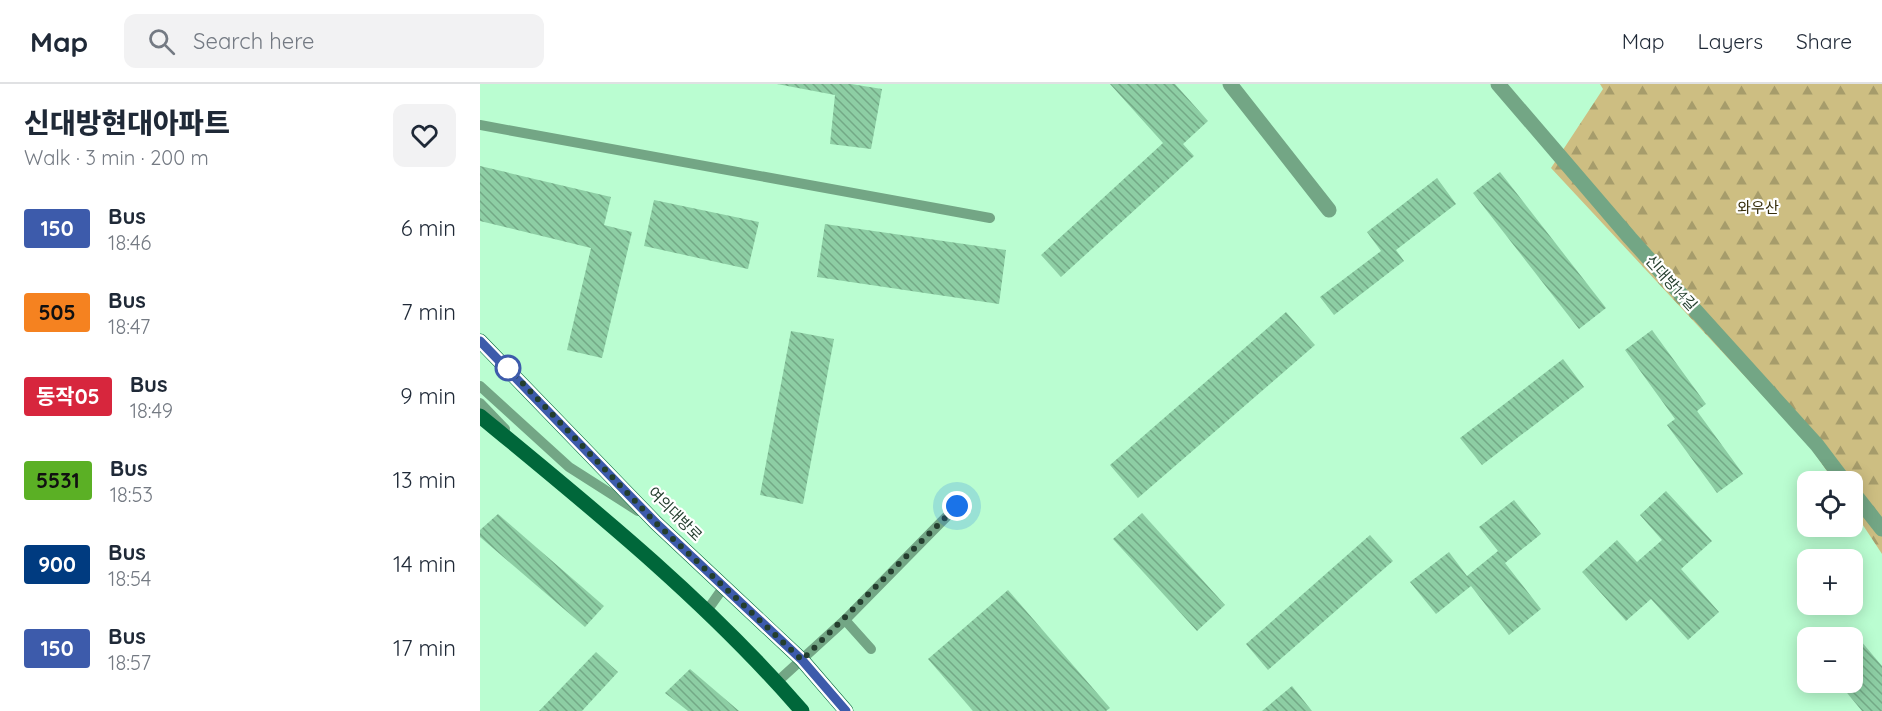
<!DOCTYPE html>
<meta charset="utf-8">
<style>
body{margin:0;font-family:Quicksand,"Noto Sans KR",sans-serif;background:#f2f2f3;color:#1f2937;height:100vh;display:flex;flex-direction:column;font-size:22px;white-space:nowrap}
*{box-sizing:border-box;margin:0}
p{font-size:20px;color:#747a83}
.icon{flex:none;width:33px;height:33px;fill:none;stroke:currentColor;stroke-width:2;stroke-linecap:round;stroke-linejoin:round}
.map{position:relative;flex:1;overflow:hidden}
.side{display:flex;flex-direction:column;background:#fff;width:480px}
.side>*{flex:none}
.badge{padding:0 12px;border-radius:4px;font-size:21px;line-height:39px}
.tools{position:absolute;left:1317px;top:387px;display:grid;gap:12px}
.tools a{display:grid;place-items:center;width:66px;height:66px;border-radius:12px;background:#fff;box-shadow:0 3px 15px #0003;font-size:30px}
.you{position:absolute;width:30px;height:30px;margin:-15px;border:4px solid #fff;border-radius:50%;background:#1a73e8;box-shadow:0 0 0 9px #1a73e833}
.map>.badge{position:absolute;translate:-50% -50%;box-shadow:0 0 0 3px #fff}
.round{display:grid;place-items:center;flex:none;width:63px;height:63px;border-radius:12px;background:#f2f2f3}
.head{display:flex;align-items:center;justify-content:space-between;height:102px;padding:0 24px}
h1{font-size:28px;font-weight:800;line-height:45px}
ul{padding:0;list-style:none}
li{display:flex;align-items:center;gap:18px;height:84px;padding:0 24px}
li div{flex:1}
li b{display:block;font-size:22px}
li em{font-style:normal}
li .badge{min-width:66px;font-weight:700;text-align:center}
header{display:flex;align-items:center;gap:36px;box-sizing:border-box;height:84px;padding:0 30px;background:#fff;border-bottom:2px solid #e0e1e3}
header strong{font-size:28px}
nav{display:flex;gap:33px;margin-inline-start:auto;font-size:21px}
.search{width:420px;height:54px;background:#f2f2f3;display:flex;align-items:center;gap:15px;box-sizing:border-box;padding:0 21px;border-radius:12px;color:#747a83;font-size:22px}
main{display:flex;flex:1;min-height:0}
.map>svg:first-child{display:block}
.forest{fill:url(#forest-firs)}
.building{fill:url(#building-back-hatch)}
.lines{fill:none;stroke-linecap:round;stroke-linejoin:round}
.lane{stroke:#73a685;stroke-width:10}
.street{stroke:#73a685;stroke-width:15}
.primary{stroke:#00673a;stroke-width:15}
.line-casing{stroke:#fff;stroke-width:14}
.line{stroke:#3d5bab;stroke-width:9}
.walk{stroke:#243e2e;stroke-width:6;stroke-dasharray:0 10.8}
.stop-dot{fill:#fff;stroke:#3d5bab;stroke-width:3}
.labels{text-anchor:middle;stroke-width:4.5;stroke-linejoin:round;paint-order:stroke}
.park-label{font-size:15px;fill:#372e0b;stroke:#fff}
.street-label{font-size:15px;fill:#243e2e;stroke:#fff}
</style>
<header>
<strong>Map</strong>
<div class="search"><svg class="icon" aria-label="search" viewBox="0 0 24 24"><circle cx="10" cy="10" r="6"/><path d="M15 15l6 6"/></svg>Search here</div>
<nav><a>Map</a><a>Layers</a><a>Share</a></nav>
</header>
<main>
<section class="side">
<div class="head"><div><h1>신대방현대아파트</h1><p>Walk · 3 min · 200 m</p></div><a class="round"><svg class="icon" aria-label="heart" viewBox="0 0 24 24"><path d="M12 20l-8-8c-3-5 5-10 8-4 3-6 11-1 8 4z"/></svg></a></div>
<ul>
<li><span class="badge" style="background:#3d5bab;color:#fff">150</span><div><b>Bus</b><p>18:46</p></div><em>6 min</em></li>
<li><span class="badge" style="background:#f58220;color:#111">505</span><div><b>Bus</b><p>18:47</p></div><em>7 min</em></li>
<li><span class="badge" style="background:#d7263d;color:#fff">동작05</span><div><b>Bus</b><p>18:49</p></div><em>9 min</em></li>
<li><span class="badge" style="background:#5bb025;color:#111">5531</span><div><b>Bus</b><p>18:53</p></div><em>13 min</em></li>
<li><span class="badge" style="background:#003b80;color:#fff">900</span><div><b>Bus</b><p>18:54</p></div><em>14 min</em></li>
<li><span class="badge" style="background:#3d5bab;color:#fff">150</span><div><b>Bus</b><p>18:57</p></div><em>17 min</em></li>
</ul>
</section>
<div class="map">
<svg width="1402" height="627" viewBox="0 0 1402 627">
<defs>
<pattern id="forest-firs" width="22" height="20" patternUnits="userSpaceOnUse" patternTransform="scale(1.5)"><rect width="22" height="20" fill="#cdbe82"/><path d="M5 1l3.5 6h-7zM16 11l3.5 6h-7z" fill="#a69c6b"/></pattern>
<pattern id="building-back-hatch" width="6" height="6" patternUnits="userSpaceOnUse" patternTransform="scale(1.5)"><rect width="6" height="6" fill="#8dcea4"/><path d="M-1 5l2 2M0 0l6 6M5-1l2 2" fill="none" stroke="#73a986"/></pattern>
</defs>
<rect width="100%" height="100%" fill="#bafdd1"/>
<path class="forest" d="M 1120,0 L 1402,0 L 1402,470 L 1373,426 L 1372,398 L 1354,397 L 1328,360 L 1071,84 L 1123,5 Z"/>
<g class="building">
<path d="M 297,0 L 371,0 L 402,5 L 391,65 L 350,60 L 355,11 Z"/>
<path d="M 630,0 L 695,0 L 728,37 L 703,60 L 714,72 L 581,193 L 561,171 L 683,59 Z"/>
<path d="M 0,82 L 131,113 L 124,141 L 152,148 L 122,274 L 87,266 L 111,164 L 0,137 Z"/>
<path d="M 1020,88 L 1126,224 L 1099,245 L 993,109 Z"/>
<path d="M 957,94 L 976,120 L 916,166 L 924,177 L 854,231 L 840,213 L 901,167 L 887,148 Z"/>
<path d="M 174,116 L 279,138 L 268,185 L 164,162 Z"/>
<path d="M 345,140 L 526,166 L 519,220 L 337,193 Z"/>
<path d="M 806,228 L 835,261 L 658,414 L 630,381 Z"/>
<path d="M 1172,246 L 1226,320 L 1217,327 L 1263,390 L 1237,409 L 1187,341 L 1195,335 L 1145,266 Z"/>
<path d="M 311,247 L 354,255 L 323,420 L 280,411 Z"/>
<path d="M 1083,275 L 1104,303 L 1002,381 L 980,354 Z"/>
<path d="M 1186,407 L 1232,457 L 1201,485 L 1239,528 L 1208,556 L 1171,515 L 1146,537 L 1102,488 L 1137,456 L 1157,478 L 1182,456 L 1160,431 Z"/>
<path d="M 1034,416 L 1061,450 L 1025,479 L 1061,525 L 1029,551 L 991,502 L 956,530 L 930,498 L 969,468 L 987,492 L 1018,467 L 999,443 Z"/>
<path d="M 662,429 L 745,521 L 717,547 L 633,455 Z"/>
<path d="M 18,430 L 124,522 L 105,543 L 0,453 L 0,446 Z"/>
<path d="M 890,451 L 913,477 L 788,586 L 766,560 Z"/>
<path d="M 528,506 L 630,624 L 626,627 L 493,627 L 448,575 Z"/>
<path d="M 1375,550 L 1402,582 L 1402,627 L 1382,627 L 1358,598 L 1372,598 L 1372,552 Z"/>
<path d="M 116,568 L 138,588 L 102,627 L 59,627 Z"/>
<path d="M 210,585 L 259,627 L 208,627 L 185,609 Z"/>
<path d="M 812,602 L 832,627 L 782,627 Z"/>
</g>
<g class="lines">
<g class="lane">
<path d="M 0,41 L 510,134"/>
<path d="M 0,302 L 89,383 L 158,427"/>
<path d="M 0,319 L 25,345"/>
<path d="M 226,528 L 243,504"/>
<path d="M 365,536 L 391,565"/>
<path d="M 297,598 L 365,536 L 477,422"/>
</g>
<g class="street">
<path d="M 750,0 L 849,126"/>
<path d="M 1018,0 L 1150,154 L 1337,361 L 1365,398"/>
<path d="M 1372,407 L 1402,445"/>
</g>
<g class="primary">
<path d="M 0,257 L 176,439 L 322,576 L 366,627"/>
<path d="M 0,332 C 112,424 227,517 322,627"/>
</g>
</g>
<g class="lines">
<g class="line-casing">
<path id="line" d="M 0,257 L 176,439 L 322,576 L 366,627"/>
</g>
<use href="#line" class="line"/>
<path class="walk" d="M 28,284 L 176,439 L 322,576 L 477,422"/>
</g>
<circle class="stop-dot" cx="28" cy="284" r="12"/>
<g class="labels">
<g class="park-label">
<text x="1278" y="129">와우산</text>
</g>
<g class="street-label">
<text transform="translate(1191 199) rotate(48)" y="5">신대방14길</text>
<text transform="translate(195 430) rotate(45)" y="5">여의대방로</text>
</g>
</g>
</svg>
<div class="tools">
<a><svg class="icon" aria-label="locate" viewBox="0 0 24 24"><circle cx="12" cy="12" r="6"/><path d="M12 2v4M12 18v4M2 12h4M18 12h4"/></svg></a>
<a>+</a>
<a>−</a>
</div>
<div class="you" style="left:477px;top:422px"></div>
</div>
</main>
